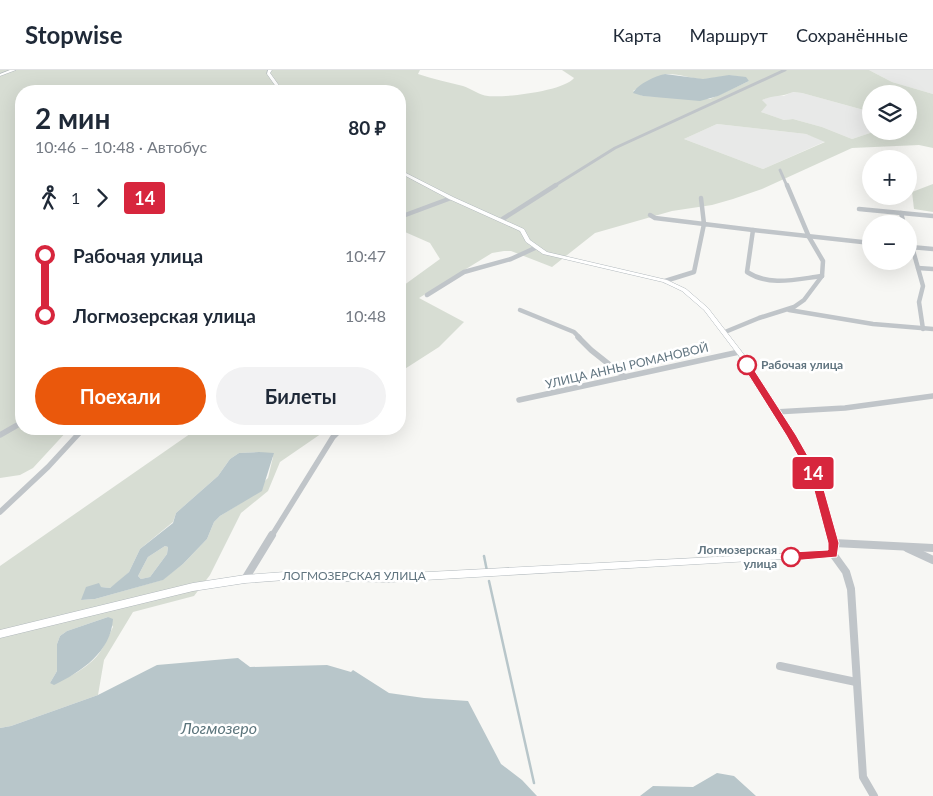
<!DOCTYPE html>
<html lang="ru">
<meta charset="utf-8">
<style>
body{margin:0;font-family:Lato,sans-serif;background:#f2f2f3;color:#1f2937;height:100vh;display:flex;flex-direction:column;font-size:19px;white-space:nowrap}
*{box-sizing:border-box;margin:0}
p{font-size:16px;color:#747a83}
.icon{flex:none;width:28px;height:28px;fill:none;stroke:currentColor;stroke-width:2;stroke-linecap:round;stroke-linejoin:round}
.map{position:relative;flex:1;overflow:hidden}
.side{position:absolute;left:15px;top:15px;width:391px;height:350px;display:flex;flex-direction:column;background:#fff;border-radius:20px;box-shadow:0 5px 20px #0002}
.side>*{flex:none}
.badge{padding:0 10px;border-radius:4px;font-size:18px;line-height:32px}
.fabs{position:absolute;left:862px;top:15px;display:grid;gap:10px}
.fabs a{display:grid;place-items:center;width:55px;height:55px;border-radius:50%;background:#fff;box-shadow:0 5px 20px #0002;font-size:25px}
.map>.badge{position:absolute;translate:-50% -50%;box-shadow:0 0 0 2px #fff}
.legs{display:flex;align-items:center;gap:8px;height:55px;padding:0 20px;font-size:16px}
.legs p{margin-inline-start:auto}
.summary{display:flex;align-items:center;justify-content:space-between;height:85px;padding:0 20px}
h1{font-size:28px;font-weight:700;line-height:38px}
.primary-button{display:flex;gap:10px;margin-top:auto;padding:10px 20px}
.primary-button a{flex:1;height:58px;border-radius:30px;background:#ea580c;color:#fff;font-size:20px;font-weight:700;line-height:58px;text-align:center}
.primary-button a+a{background:#f2f2f3;color:#1f2937}
ul{padding:0 20px;list-style:none}
li{display:flex;align-items:center;gap:18px;height:60px;font-size:19px}
li i{display:grid;place-items:center;width:8px;height:100%;margin:0 6px;background:currentColor}
li i::after{content:'';width:12px;height:12px;margin:-6px;border:4px solid;border-radius:50%;background:#fff}
li p{margin-inline-start:auto}
li:first-child i{background:linear-gradient(#0000 50%,currentColor 0)}
li:last-child i{background:linear-gradient(currentColor 50%,#0000 0)}
header{display:flex;align-items:center;gap:30px;box-sizing:border-box;height:70px;padding:0 25px;background:#fff;border-bottom:1px solid #e0e1e3}
header strong{font-size:24px}
nav{display:flex;gap:28px;margin-inline-start:auto;font-size:18px}
.map>svg:first-child{display:block}
.built{fill:#e8e9e8}
.green{fill:#d7ddd3;fill-rule:evenodd}
.water{fill:#b8c6ca;fill-rule:evenodd}
.lines{fill:none;stroke-linecap:round;stroke-linejoin:round}
.stream{stroke:#b8c6ca;stroke-width:2.5}
.secondary-casing{stroke:#b2b9bd;stroke-width:1}
.street-far3{stroke:#c0c5c9;stroke-width:3}
.street-far2{stroke:#c0c5c9;stroke-width:4.5}
.street-far1{stroke:#c0c5c9;stroke-width:5.5}
.street{stroke:#c0c5c9;stroke-width:8}
.secondary{fill:#fff;fill-rule:evenodd}
.line-1{fill:#d7263d;stroke:#fff}
.stop-1-dot{fill:#fff;stroke:#d7263d;stroke-width:2.5}
.labels{text-anchor:middle;stroke-width:5;stroke-linejoin:round;paint-order:stroke}
.stop-label{font-size:12px;font-weight:bold;fill:#617580;stroke:#fff;text-anchor:start}
.street-label{font-size:12px;fill:#617580;stroke:#fff}
.near-water-label{font-size:16px;font-style:italic;fill:#5c757c;stroke:#fff}
</style>
<header>
<strong>Stopwise</strong>
<nav><a>Карта</a><a>Маршрут</a><a>Сохранённые</a></nav>
</header>
<div class="map">
<svg width="933" height="726" viewBox="0 0 933 726">
<rect width="100%" height="100%" fill="#f7f7f4"/>
<g class="built">
<path d="M 869,0 L 933,0 L 933,24 L 892,12 Z"/>
<path d="M 792,22 L 802,23 L 871,42 L 871,61 L 876,61 L 852,69 L 822,57 L 793,49 L 784,50 L 761,42 L 764,37 L 762,30 L 773,25 L 784,26 Z"/>
<path d="M 717,54 L 806,64 L 826,71 L 763,99 L 684,69 Z"/>
</g>
<g class="green">
<path d="M 0,0 L 420,0 L 418,4 C 433,9 448,12 463,16 C 472,19 479,25 488,26 C 505,28 564,21 574,8 L 562,0 L 869,0 L 892,12 L 933,24 L 933,78 L 919,75 L 852,78 L 762,119 L 733,129 L 712,135 L 672,141 L 595,163 L 552,197 L 511,181 L 504,181 L 492,183 L 419,228 L 464,252 L 439,277 L 400,302 L 400,218 L 440,189 L 430,173 L 405,162 L 400,163 L 400,21 L 21,21 L 21,359 L 69,359 L 33,398 L 20,405 L 0,408 ZM 665,4 C 678,3 691,9 704,9 C 721,8 734,1 749,11 L 710,29 L 681,29 L 675,27 L 643,26 L 633,21 ZM 793,22 L 802,23 L 871,42 L 871,24 L 909,24 L 909,61 L 876,61 L 852,69 L 822,57 L 793,49 L 784,50 L 761,42 L 767,35 L 762,30 C 773,25 782,27 793,22 ZM 717,54 L 806,64 L 825,72 L 763,99 L 684,69 Z"/>
<path d="M 933,114 L 933,142 L 914,139 L 912,122 Z"/>
<path d="M 197,359 L 328,359 L 280,392 L 268,421 L 241,443 L 210,505 L 194,526 L 133,542 L 104,590 L 98,625 L 11,656 L 0,658 L 0,496 ZM 259,382 L 273,387 L 268,408 L 241,433 L 220,446 L 214,452 L 207,469 L 183,494 L 162,510 L 95,529 L 81,530 L 101,517 L 110,518 L 117,513 L 129,502 L 140,479 L 173,452 L 176,443 L 218,406 L 230,389 L 239,383 ZM 108,547 L 113,557 C 109,565 105,575 100,582 C 92,595 66,611 50,613 L 57,601 L 57,574 L 60,566 L 67,561 Z"/>
<path d="M 165,476 L 168,477 L 167,484 L 150,507 L 141,509 L 138,506 L 148,487 Z"/>
</g>
<g class="water">
<path d="M 665,4 L 703,9 L 729,5 L 746,7 L 749,11 L 718,26 L 700,31 L 643,26 L 633,23 C 638,14 655,6 665,4 Z"/>
<path d="M 259,382 L 274,383 L 262,421 L 220,446 L 214,452 L 207,469 L 183,494 L 163,510 L 95,529 L 81,530 L 86,517 L 99,513 L 101,517 L 110,518 L 129,502 L 140,479 L 173,453 L 176,443 L 218,406 L 230,389 L 239,383 ZM 165,476 L 168,477 L 167,484 L 150,507 L 141,509 L 138,506 L 148,487 Z"/>
<path d="M 108,547 L 113,549 C 111,582 81,602 54,615 L 50,613 L 57,601 L 57,574 L 60,566 L 67,561 Z"/>
<path d="M 238,588 L 250,597 L 327,595 L 351,602 L 353,600 L 389,623 L 424,628 L 468,631 L 501,694 L 522,710 L 537,726 L 0,726 L 0,658 L 11,656 L 98,625 L 157,595 Z"/>
<path d="M 717,703 L 734,706 L 756,726 L 640,726 L 653,716 L 693,717 Z"/>
</g>
<g class="lines">
<g class="stream">
<path d="M 484,486 L 487,501"/>
<path d="M 489,511 L 534,713"/>
</g>
<g class="secondary-casing">
<g id="secondary">
<path d="M 10,0 L 16,0 L 0,6 L 0,4 Z"/>
<path d="M 268,0 L 272,0 L 270,3 L 283,21 L 279,21 L 267,4 Z"/>
<path d="M 400,100 L 453,127 L 524,159 L 530,170 L 547,182 L 667,210 L 686,219 L 708,238 L 745,286 L 755,306 L 795,365 L 820,409 L 838,473 L 836,486 L 390,512 L 285,510 L 245,513 L 193,521 L 0,568 L 0,560 L 193,513 L 245,505 L 285,502 L 390,504 L 829,481 L 830,473 L 812,409 L 788,365 L 749,306 L 739,286 L 704,240 L 682,221 L 663,212 L 543,184 L 526,172 L 520,161 L 449,129 L 400,103 Z"/>
</g>
</g>
<g class="street-far3">
<path d="M 780,100 L 787,116"/>
<path d="M 554,116 L 615,78 L 785,0"/>
</g>
<g class="street-far2">
<path d="M 859,139 L 933,146"/>
<path d="M 901,143 L 904,154"/>
<path d="M 650,145 L 655,148 L 704,154 L 701,128"/>
<path d="M 400,147 L 451,128"/>
<path d="M 501,150 L 556,115"/>
<path d="M 753,160 L 871,173"/>
<path d="M 909,166 L 923,216 L 919,232 L 923,259"/>
<path d="M 911,177 L 933,179"/>
<path d="M 918,198 L 933,199"/>
<path d="M 665,211 L 694,202 L 704,154 L 753,160 L 747,202 C 770,217 797,209 822,206"/>
<path d="M 427,225 L 464,202 L 511,189 L 535,178"/>
<path d="M 520,240 L 574,262 L 580,268"/>
<path d="M 789,240 L 873,254 L 933,259"/>
<path d="M 725,262 L 759,248 L 794,237 L 804,230 L 822,206 L 823,191 L 809,167 L 787,115"/>
</g>
<g class="street-far1">
<path d="M 578,267 L 591,280 L 625,307"/>
<path d="M 519,330 L 739,282"/>
<path d="M 775,342 L 845,338 L 933,326"/>
<path d="M 0,365 L 21,353"/>
<path d="M 0,442 L 48,397 L 83,359"/>
<path d="M 271,467 L 333,367 L 341,359"/>
</g>
<g class="street">
<path d="M 834,473 L 933,478"/>
<path d="M 907,478 L 933,490"/>
<path d="M 833,484 L 846,502 L 851,519 L 863,707 L 874,726"/>
<path d="M 245,509 L 272,465"/>
<path d="M 780,596 L 856,612"/>
</g>
<use href="#secondary" class="secondary"/>
</g>
<path class="line-1" d="M 744,293 L 750,293 L 751,295 L 796,365 L 821,409 L 839,473 L 837,487 L 791,491 L 785,487 L 791,482 L 828,480 L 828,473 L 811,409 L 786,365 L 742,295 Z"/>
<g class="stop-1-dot">
<circle cx="747" cy="295" r="9"/>
<circle cx="791" cy="487" r="9"/>
</g>
<g class="labels">
<g class="stop-label">
<text x="761" y="299">Рабочая улица</text>
<text x="777" y="484" text-anchor="end">Логмозерская<tspan x="777" dy="14">улица</tspan></text>
</g>
<g class="street-label">
<text transform="translate(627 296) rotate(-13)" y="4">УЛИЦА АННЫ РОМАНОВОЙ</text>
<text x="354" y="510">ЛОГМОЗЕРСКАЯ УЛИЦА</text>
</g>
<g class="near-water-label">
<text x="219" y="664">Логмозеро</text>
</g>
</g>
</svg>
<div class="fabs">
<a><svg class="icon" aria-label="layers" viewBox="0 0 24 24"><path d="M12 4l9 5-9 5-9-5zM3 14l9 5 9-5"/></svg></a>
<a>+</a>
<a>−</a>
</div>
<b class="badge" style="left:813px;top:403px;background:#d7263d;color:#fff">14</b>
<section class="side">
<div class="summary"><div><h1>2 мин</h1><p>10:46 – 10:48 · Автобус</p></div><b>80 ₽</b></div>
<div class="legs"><svg class="icon" aria-label="walk" viewBox="0 0 24 24"><circle cx="13" cy="4" r="2"/><path d="M13 8l-2 6 4 7M11 14l-3 7M7 12l3-4h3l4 4"/></svg>1<svg class="icon" aria-label="forward" viewBox="0 0 24 24"><path d="M9 5l7 7-7 7"/></svg><b class="badge" style="background:#d7263d;color:#fff">14</b></div>
<ul>
<li><i style="color:#d7263d"></i><b>Рабочая улица</b><p>10:47</p></li>
<li><i style="color:#d7263d"></i><b>Логмозерская улица</b><p>10:48</p></li>
</ul>
<div class="primary-button"><a>Поехали</a><a>Билеты</a></div>
</section>
</div>
